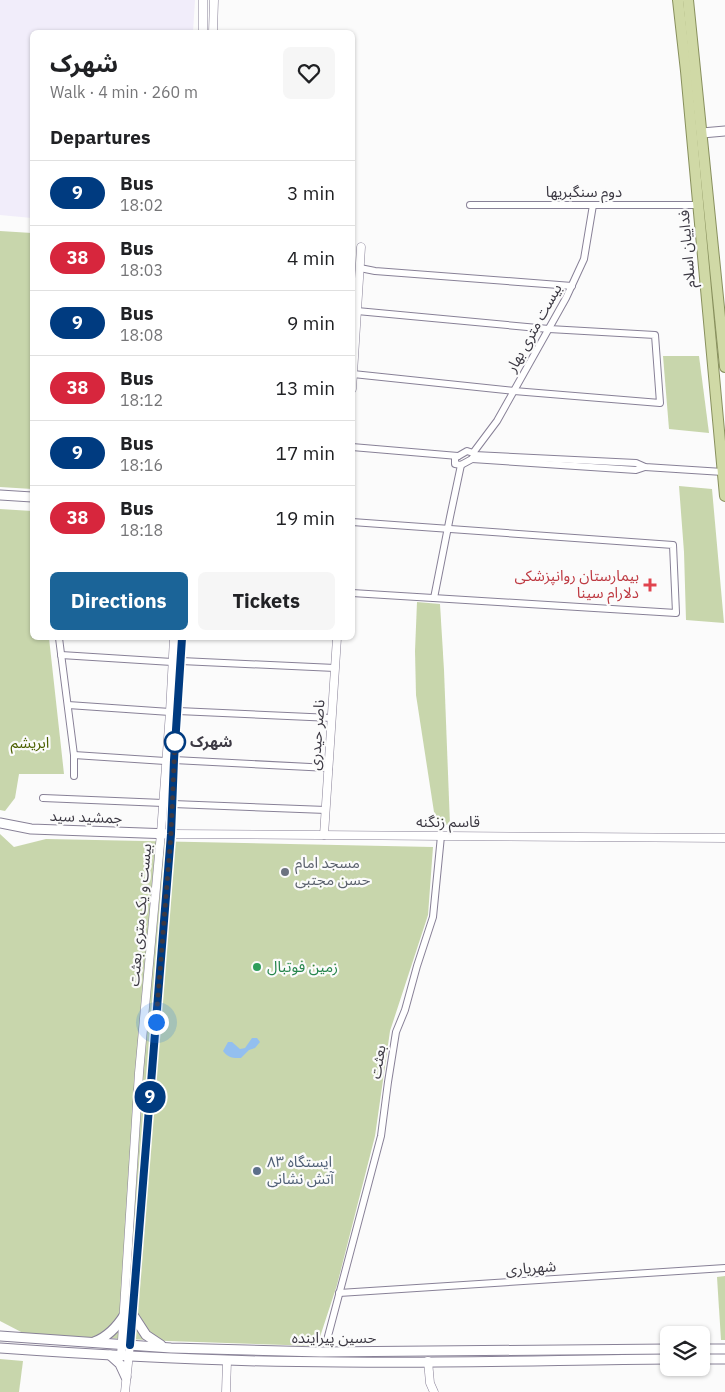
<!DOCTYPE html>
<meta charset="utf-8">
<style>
body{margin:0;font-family:"IBM Plex Sans","Noto Sans Arabic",sans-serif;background:#f6f6f6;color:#202124;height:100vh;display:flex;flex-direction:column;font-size:19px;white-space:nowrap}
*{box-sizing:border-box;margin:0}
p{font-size:16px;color:#757577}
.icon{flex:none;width:28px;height:28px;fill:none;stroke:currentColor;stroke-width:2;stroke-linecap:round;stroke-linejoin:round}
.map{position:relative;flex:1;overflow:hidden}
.side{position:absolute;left:30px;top:30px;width:325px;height:610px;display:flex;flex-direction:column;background:#fff;border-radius:8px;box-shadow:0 1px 4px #0004}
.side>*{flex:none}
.badge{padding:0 10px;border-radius:16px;font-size:18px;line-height:32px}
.fabs{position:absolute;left:660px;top:1326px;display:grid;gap:10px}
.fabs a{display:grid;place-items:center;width:50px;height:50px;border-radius:8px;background:#fff;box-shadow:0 1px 4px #0004;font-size:25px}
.you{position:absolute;width:25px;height:25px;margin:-12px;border:4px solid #fff;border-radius:50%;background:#1a73e8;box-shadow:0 0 0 8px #1a73e833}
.map>.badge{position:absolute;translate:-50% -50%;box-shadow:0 0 0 2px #fff}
h2{padding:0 20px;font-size:19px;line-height:45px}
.round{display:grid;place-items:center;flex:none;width:52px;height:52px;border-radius:8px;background:#f6f6f6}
.head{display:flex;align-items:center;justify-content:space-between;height:85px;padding:0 20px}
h1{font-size:24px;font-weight:700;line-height:38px}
.cta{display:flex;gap:10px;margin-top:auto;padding:10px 20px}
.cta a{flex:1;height:58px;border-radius:8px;background:#1b6498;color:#fff;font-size:20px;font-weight:700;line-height:58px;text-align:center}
.cta a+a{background:#f6f6f6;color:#202124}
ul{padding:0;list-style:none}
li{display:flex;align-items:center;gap:15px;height:65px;padding:0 20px;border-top:1px solid #e0e0e0}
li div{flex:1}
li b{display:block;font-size:19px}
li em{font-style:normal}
li .badge{min-width:55px;font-weight:700;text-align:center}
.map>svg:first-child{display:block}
.built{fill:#f1edfa}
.green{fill:#c8d6ac}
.water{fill:#93bfef}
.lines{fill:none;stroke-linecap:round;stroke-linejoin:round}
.minor-casing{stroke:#888197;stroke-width:8}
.tertiary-casing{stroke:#888197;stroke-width:9}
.secondary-casing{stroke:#888197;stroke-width:11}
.primary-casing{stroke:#88905d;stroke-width:12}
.minor{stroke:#fff;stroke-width:6}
.tertiary{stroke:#fff;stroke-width:8}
.secondary{stroke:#fff;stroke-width:9}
.primary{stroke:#d0d9a6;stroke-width:10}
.line-casing{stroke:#fff;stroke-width:11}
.line{stroke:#003b80;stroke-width:8}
.walk{stroke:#3c3943;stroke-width:5;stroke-dasharray:0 9}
.health-dot{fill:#e0444e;stroke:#fbfbfb;stroke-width:2}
.stop-dot{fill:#fff;stroke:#003b80;stroke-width:2.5}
.worship-dot{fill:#6b7280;stroke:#fbfbfb;stroke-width:2}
.leisure-dot{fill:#2e9e5b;stroke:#fbfbfb;stroke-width:2}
.service-dot{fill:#5c6f8a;stroke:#fbfbfb;stroke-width:2}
.labels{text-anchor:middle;stroke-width:4.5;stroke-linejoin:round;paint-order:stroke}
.street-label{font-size:15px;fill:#3c3943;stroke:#fbfbfb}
.health-label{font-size:15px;fill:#be3a42;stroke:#fbfbfb;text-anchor:end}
.stop-label{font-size:15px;font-weight:bold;fill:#3c3943;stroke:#fbfbfb;text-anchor:start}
.park-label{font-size:15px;fill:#4c6000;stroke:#fbfbfb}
.worship-label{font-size:15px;fill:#5b616d;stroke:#fbfbfb;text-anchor:start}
.leisure-label{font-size:15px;fill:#27864d;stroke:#fbfbfb;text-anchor:start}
.service-label{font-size:15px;fill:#4e5e75;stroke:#fbfbfb;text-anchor:start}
</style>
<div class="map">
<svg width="725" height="1392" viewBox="0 0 725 1392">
<rect width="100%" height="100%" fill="#fbfbfb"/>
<path class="built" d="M 0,0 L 195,0 L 193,32 L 32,32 L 32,218 L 0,215 Z"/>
<g class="green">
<path d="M 0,231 L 32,233 L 32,489 L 0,487 Z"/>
<path d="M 663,356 L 699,356 L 709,433 L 669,429 Z"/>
<path d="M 679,486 L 712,489 L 724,623 L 686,620 L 684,552 Z"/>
<path d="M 0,509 L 32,511 L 32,638 L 49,638 L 64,774 L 19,774 L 15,798 L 5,811 L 0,810 Z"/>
<path d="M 417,602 L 440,604 L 444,670 L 450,825 L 436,825 L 416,695 L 415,651 Z"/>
<path d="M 0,834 L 14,847 L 46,839 L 433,847 L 428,915 L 390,1031 L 375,1136 L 337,1285 L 317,1346 L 168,1341 L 25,1334 L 0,1321 Z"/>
<path d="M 725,1276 L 725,1340 L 721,1340 L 717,1277 Z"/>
<path d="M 0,1359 L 23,1361 L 19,1392 L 0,1392 Z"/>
</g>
<path class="water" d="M 252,1038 L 257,1038 L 260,1042 L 255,1048 L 249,1050 L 241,1058 C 233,1058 228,1058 223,1051 L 228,1042 L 232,1042 L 240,1049 L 245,1048 Z"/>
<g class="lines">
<g class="minor-casing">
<g id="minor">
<path d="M 470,205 L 698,205"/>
<path d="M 360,268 L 375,271 L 572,286"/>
<path d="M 353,374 L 514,391 L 660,403 L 655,335 L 549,329 L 357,311"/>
<path d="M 352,447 L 458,456"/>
<path d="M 467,451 L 473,453 L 474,456 L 472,459 L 461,465 L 455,464 L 455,458 Z"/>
<path d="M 473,453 L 497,421 L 566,298 L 584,259 L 593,205"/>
<path d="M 474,455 L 636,463 L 645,467 L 723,472"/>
<path d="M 472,459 L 636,470 L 645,467"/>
<path d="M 352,522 L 673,545 L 676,613 L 352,593"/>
<path d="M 434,598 L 450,517 L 461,465"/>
<path d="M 59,638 L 74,755 L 74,776"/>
<path d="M 61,655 L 172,662"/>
<path d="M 181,661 L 335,668"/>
<path d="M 68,705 L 170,712"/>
<path d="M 178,711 L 332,718"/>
<path d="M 74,755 L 165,761"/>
<path d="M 174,760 L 329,768"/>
<path d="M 43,798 L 163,803"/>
<path d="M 173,804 L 326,810"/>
<path d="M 339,1293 L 725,1268"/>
<path d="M 327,1340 L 381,1136 L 388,1082 L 396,1032 L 405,1010 L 417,966 L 433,917 L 441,836"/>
</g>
</g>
<g class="tertiary-casing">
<g id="tertiary">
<path d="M 203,0 L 203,32"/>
<path d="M 213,32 L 214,0"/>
<path d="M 352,389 L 361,247"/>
<path d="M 171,834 L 725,838"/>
<path d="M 324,835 L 337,638"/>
<path d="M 121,1356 L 139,1073 L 161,833 L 170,712 L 174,638"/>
<path d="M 428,1361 L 430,1383 L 434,1392"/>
<path d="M 125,1392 L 133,1315 L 171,834 L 174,760 L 182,638"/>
<path d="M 226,1392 L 227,1360"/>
</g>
</g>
<g class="secondary-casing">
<g id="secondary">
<path d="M 702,133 L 725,131"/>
<path d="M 0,495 L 32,497"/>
<path d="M 0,823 L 31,829 L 171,834"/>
<path d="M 133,1315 L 146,1335 L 161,1345"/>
<path d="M 0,1336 L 171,1348 L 321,1352 L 669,1349"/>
<path d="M 94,1342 C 108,1337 117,1327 125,1314"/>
<path d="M 0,1348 C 113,1356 226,1362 340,1362 C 449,1363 559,1360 669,1359"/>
<path d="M 701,1349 L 725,1349"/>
<path d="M 110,1355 L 120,1364 L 126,1377"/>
<path d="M 701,1359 L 725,1359"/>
</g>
</g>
<g class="primary-casing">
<g id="primary">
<path d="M 678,0 L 686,71 L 725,496"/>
<path d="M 688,0 L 725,367"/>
</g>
</g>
<use href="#minor" class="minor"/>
<use href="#tertiary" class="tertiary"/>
<use href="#secondary" class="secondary"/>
<use href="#primary" class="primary"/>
</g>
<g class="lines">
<g class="line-casing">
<path id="line" d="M 130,1345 L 171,834 L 174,760 L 182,638"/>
</g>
<use href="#line" class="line"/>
<path class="walk" d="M 156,1022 L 171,834 L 175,742"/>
</g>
<path class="health-dot" d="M647.5 577.5h5v5h5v5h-5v5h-5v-5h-5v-5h5z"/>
<circle class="stop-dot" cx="175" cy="742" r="10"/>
<circle class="worship-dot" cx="285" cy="872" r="5"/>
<circle class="leisure-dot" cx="257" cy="967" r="5"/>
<circle class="service-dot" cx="257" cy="1171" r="5"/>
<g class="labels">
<g class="street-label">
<text x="584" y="197">دوم سنگبریها</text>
<text transform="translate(687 249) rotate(-95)" y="5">فداییان اسلام</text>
<text transform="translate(534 328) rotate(-61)" y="5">بیست متری بهار</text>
<text transform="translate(317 735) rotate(-86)" y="5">ناصر حیدری</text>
<text transform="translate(86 817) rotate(2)" y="5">جمشید سید</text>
<text x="448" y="827">قاسم زنگنه</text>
<text transform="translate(140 915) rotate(-85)" y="5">بیست و یک متری بعثت</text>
<text transform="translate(378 1062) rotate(-81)" y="5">بعثت</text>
<text transform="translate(531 1268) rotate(-4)" y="5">شهریاری</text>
<text x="334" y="1343">حسین پیراینده</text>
</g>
<g class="health-label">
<text x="639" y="581">بیمارستان روانپزشکی<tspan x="639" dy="17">دلارام سینا</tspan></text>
</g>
<g class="stop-label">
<text x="190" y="747">شهرک</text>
</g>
<g class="park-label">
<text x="30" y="748">ابریشم</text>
</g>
<g class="worship-label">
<text x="295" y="868">مسجد امام<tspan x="295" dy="17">حسن مجتبی</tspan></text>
</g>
<g class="leisure-label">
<text x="267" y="972">زمین فوتبال</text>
</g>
<g class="service-label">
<text x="267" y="1167">ایستگاه ۸۳<tspan x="267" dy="17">آتش نشانی</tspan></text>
</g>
</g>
</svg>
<div class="fabs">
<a><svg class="icon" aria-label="layers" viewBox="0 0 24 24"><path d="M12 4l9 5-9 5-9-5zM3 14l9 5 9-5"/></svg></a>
</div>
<div class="you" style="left:156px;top:1022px"></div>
<b class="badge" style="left:150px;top:1097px;background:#003b80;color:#fff">9</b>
<section class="side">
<div class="head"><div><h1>شهرک</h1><p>Walk · 4 min · 260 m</p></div><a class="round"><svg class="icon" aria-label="heart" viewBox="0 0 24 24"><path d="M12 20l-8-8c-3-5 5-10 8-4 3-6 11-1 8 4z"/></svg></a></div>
<h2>Departures</h2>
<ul>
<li><span class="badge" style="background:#003b80;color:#fff">9</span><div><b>Bus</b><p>18:02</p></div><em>3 min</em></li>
<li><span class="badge" style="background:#d7263d;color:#fff">38</span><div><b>Bus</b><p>18:03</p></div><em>4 min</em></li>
<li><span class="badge" style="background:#003b80;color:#fff">9</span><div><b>Bus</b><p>18:08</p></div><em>9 min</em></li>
<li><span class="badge" style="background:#d7263d;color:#fff">38</span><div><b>Bus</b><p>18:12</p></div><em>13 min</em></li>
<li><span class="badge" style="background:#003b80;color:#fff">9</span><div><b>Bus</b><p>18:16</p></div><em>17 min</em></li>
<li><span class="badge" style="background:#d7263d;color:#fff">38</span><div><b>Bus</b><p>18:18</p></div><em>19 min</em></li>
</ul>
<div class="cta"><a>Directions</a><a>Tickets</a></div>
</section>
</div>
